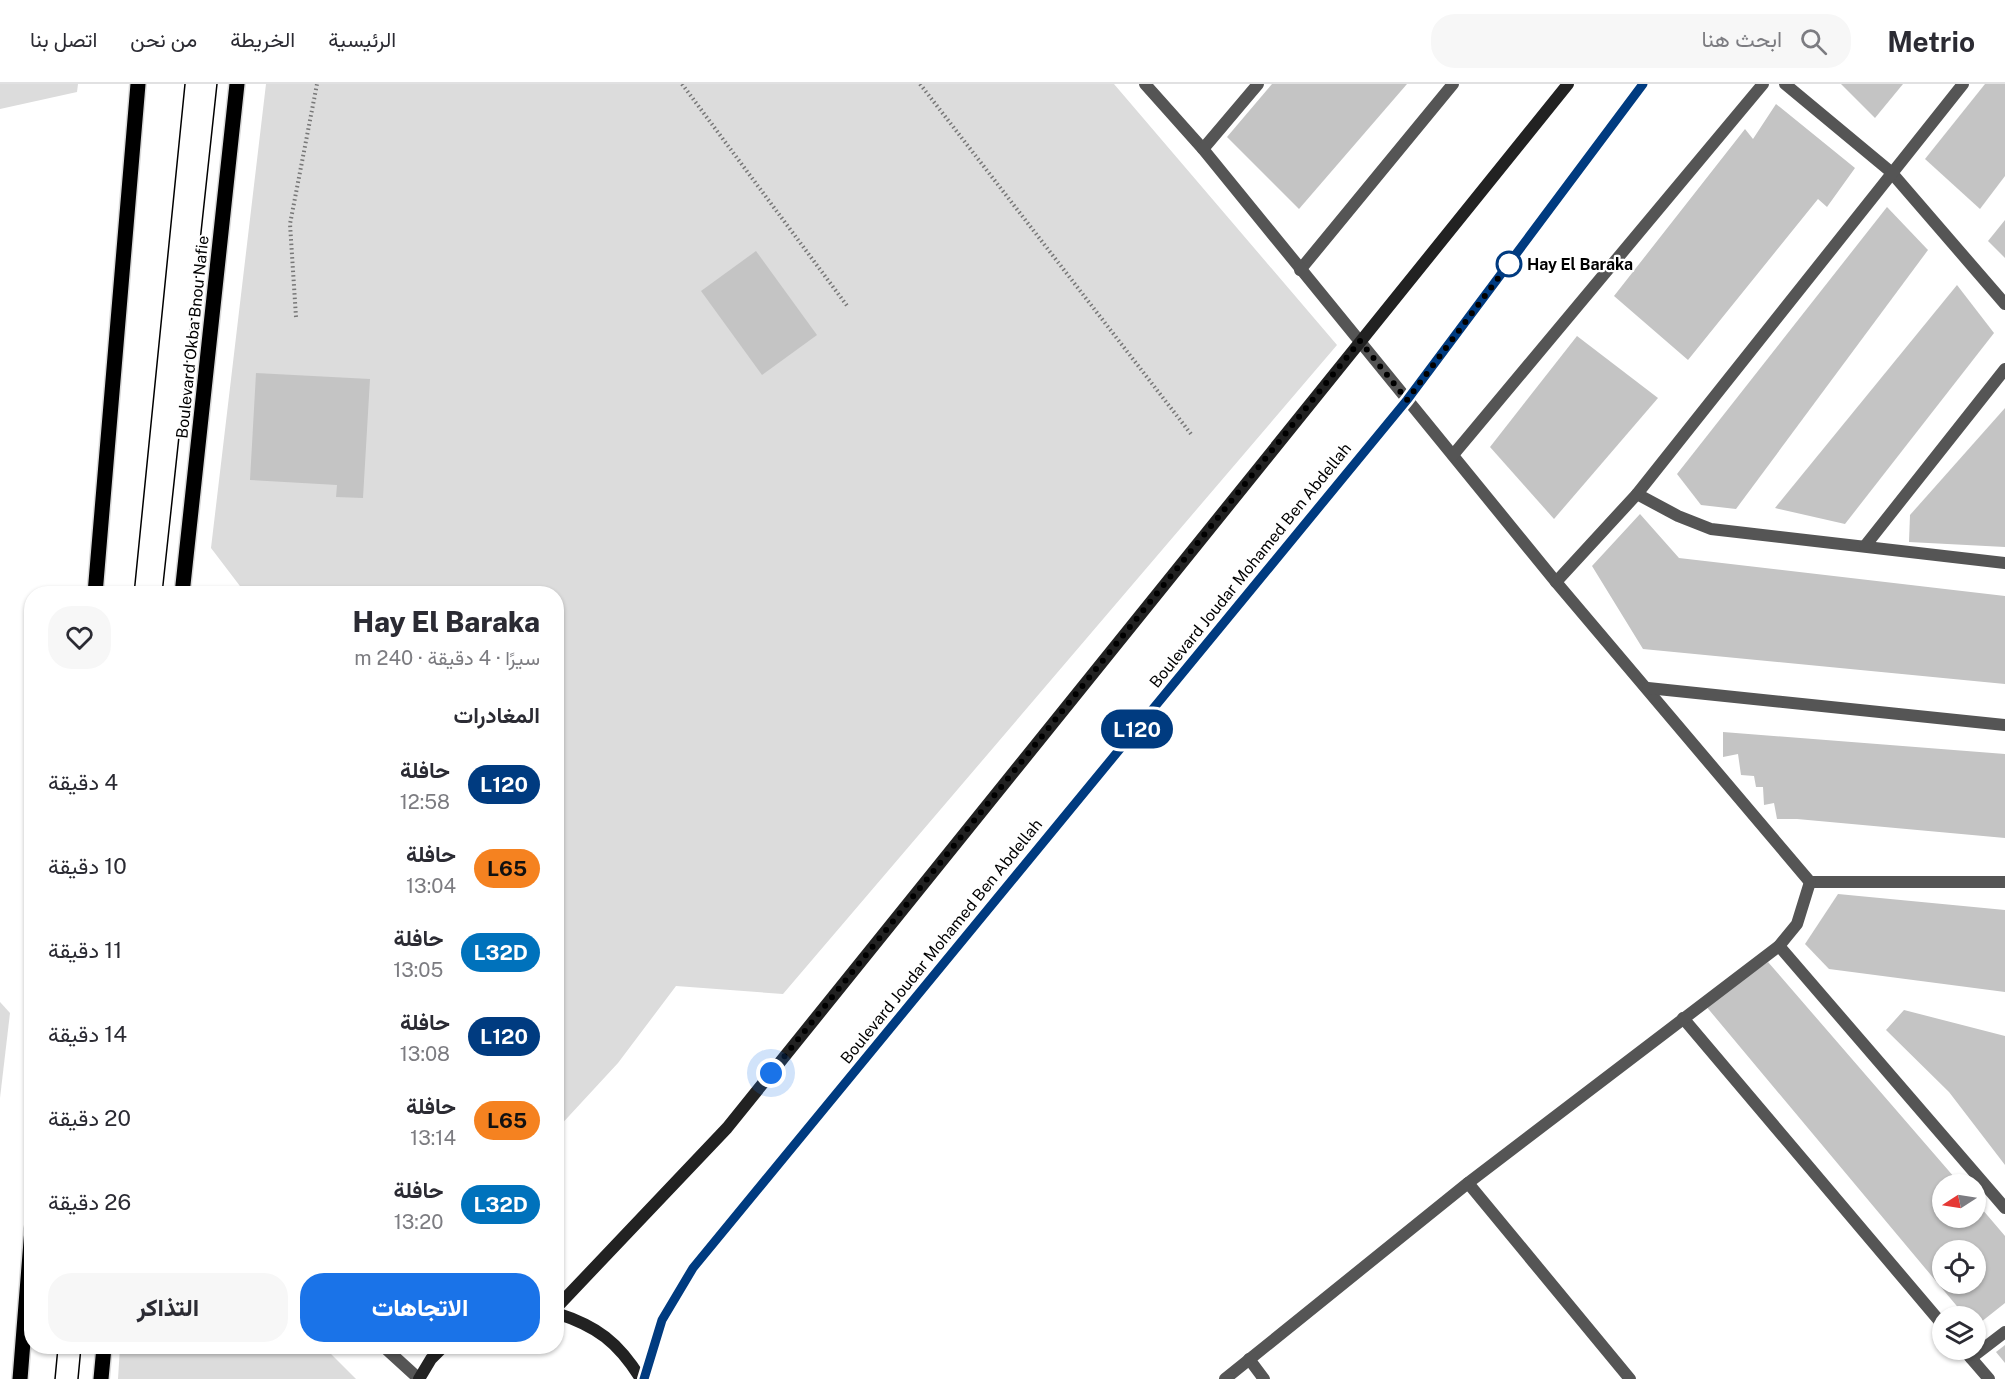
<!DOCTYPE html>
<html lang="ar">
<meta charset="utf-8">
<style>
body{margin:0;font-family:"Public Sans",Vazirmatn,sans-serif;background:#f7f7f7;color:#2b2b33;direction:rtl;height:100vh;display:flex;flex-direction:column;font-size:22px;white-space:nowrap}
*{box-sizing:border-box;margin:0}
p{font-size:20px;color:#7c7c81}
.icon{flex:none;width:33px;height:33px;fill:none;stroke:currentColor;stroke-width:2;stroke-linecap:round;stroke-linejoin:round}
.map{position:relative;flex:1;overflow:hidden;direction:ltr}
.side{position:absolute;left:24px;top:502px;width:540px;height:768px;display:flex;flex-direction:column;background:#fff;border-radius:24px;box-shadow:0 2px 4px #0004;direction:rtl}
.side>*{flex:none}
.badge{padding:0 12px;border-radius:20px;font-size:21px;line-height:39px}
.needle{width:39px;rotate:258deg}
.controls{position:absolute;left:1932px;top:1090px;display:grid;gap:12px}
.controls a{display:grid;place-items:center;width:54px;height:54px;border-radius:50%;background:#fff;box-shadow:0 2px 4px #0004;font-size:30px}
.you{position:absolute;width:30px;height:30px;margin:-15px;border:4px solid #fff;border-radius:50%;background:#1a73e8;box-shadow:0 0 0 9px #1a73e833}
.map>.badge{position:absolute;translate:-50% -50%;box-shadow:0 0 0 3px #fff}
h2{padding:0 24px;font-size:22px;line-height:54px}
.round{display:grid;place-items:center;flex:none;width:63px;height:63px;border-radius:24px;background:#f7f7f7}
.headline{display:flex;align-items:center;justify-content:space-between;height:102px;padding:0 24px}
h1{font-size:28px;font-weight:800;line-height:45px}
.primary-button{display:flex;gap:12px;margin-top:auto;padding:12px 24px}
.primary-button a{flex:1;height:69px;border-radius:24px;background:#1a73e8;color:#fff;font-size:24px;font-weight:800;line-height:69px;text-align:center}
.primary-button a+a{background:#f7f7f7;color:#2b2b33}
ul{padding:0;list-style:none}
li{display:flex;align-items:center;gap:18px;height:84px;padding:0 24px}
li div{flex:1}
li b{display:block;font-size:22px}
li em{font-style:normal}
li .badge{min-width:66px;font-weight:700;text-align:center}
header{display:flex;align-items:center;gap:36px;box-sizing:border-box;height:84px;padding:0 30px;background:#fff;border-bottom:2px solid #e1e1e2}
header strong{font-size:28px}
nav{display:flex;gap:33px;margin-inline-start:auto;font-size:21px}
.search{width:420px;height:54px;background:#f7f7f7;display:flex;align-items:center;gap:15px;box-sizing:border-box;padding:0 21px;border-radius:24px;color:#7c7c81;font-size:22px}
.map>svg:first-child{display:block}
.green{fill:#dcdcdc}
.building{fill:#c4c4c4;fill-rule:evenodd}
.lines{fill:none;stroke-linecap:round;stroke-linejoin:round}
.primary-casing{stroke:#dbdbdb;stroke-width:18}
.path{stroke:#777;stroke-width:4;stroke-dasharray:1.5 3;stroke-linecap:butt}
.service{stroke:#555;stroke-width:12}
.minor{stroke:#555;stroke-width:12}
.tertiary{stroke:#555;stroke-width:12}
.secondary{stroke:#222;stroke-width:12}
.primary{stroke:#000;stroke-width:15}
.tram{stroke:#000;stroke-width:1.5}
.line-casing{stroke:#fff;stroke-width:14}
.line{stroke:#003b80;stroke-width:9}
.walk{stroke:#000;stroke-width:6;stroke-dasharray:0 10.8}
.stop-dot{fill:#fff;stroke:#003b80;stroke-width:3}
.labels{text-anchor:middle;stroke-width:4.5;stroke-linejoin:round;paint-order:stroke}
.stop-label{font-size:16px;font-weight:bold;fill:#000;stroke:#fff;text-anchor:start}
.street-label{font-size:16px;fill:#000;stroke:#fff}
</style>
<header>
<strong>Metrio</strong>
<div class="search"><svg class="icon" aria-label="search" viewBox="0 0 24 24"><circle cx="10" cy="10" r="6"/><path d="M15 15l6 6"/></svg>ابحث هنا</div>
<nav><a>الرئيسية</a><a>الخريطة</a><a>من نحن</a><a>اتصل بنا</a></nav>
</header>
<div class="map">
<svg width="2005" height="1295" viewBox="0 0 2005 1295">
<rect width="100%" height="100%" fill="#fff"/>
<g class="green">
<path d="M 0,0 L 78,0 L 77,8 L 0,25 Z"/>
<path d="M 266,0 L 1114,0 L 1337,261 L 783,910 L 676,902 L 618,979 L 557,1045 L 556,510 L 246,510 L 211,464 Z"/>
<path d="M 0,918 L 10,929 L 0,1014 Z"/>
<path d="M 120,1263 L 324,1263 L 356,1295 L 118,1295 Z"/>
</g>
<g class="building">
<path d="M 1272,0 L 1407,0 L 1299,125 L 1227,53 Z"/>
<path d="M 1841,0 L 1903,0 L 1875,34 Z"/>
<path d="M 1985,0 L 2005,0 L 2005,92 L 1980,125 L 1925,75 Z"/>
<path d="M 1776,20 L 1855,84 L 1827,123 L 1818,115 L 1688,276 L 1614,212 L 1745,45 L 1753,55 Z"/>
<path d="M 1887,123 L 1928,166 L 1736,425 L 1701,421 L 1677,390 Z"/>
<path d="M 2005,136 L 2005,174 L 1988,157 Z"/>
<path d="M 756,167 L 817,251 L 762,291 L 701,207 Z"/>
<path d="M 1957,201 L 1994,249 L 1845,440 L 1775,424 Z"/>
<path d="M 1577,252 L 1658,314 L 1554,435 L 1490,363 Z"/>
<path d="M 256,289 L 370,295 L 363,414 L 336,413 L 337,401 L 250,396 Z"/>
<path d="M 2005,324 L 2005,463 L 1909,458 L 1910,431 Z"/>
<path d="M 1640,430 L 1679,474 L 2005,512 L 2005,600 L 1643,565 L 1592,482 Z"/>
<path d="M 1723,648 L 2005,670 L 2005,754 L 1797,735 L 1777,735 L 1774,719 L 1764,721 L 1763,703 L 1756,703 L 1754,692 L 1741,691 L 1738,670 L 1723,673 Z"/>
<path d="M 1838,810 L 2005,826 L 2005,908 L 1829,885 L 1805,860 Z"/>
<path d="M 1768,878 L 1961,1101 L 1942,1101 L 1942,1134 L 1976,1134 L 1976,1118 L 2005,1152 L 2005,1219 L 1976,1242 L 1976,1233 L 1966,1233 L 1705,921 ZM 1942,1167 L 1976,1167 L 1976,1200 L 1942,1200 Z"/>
<path d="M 1904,926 L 2005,952 L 2005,1081 L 1949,1008 L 1886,946 Z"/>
<path d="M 2005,1261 L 2005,1279 L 1996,1268 Z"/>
</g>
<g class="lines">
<g class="primary-casing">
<g id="primary">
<path d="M 95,510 L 138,0"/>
<path d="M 182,510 L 237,0"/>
<path d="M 20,1295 L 32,1145"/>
<path d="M 101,1295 L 104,1263"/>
</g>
</g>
<g class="path">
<path d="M 682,0 L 848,223"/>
<path d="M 920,0 L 1191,350"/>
<path d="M 296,233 L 290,140 L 317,0"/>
</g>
<path class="service" d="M 1300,186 L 1453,0"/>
<g class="minor">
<path d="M 1145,0 L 1203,65 L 1556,498 L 1810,798 L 2005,798"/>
<path d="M 1785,0 L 1891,88 L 2005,220"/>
<path d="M 1203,65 L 1258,0"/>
<path d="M 1453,371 L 1763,0"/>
<path d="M 1637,410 L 1678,432 L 1711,445 L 2005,479"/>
<path d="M 1865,462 L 2005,285"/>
<path d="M 1556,498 L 1637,410 L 1963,0"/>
<path d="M 1648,604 L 2005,641"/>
<path d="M 1779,862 L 2005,1124"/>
<path d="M 1683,934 L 1942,1240"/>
<path d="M 1468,1099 L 1630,1295"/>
<path d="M 1964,1266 L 1989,1295"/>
<path d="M 1971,1274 L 2005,1248"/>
<path d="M 1249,1275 L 1264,1295"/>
<path d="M 1225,1295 L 1468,1099 L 1779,862 L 1797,840 L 1810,798"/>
</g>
<path class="tertiary" d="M 384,1263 L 419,1295"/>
<g class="secondary">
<path d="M 556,1224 L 727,1044 L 1568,0"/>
<path d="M 556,1229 C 597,1242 618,1258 641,1295"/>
<path d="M 419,1295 L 431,1275 L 443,1263"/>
<path d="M 644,1295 L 662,1236 L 693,1184 L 1407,316 L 1643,0"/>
</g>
<use href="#primary" class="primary"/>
<g class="tram">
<path d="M 134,510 L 185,0"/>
<path d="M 162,510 L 217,0"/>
<path d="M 55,1295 L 58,1263"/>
<path d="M 78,1295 L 81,1263"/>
</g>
</g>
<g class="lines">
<g class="line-casing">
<path id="line" d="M 644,1295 L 662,1236 L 693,1184 L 1407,316 L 1643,0"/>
</g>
<use href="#line" class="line"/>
<path class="walk" d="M 771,989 L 1360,257 L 1407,316 L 1514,173 L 1509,180"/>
</g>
<circle class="stop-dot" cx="1509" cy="180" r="12"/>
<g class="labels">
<g class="stop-label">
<text x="1527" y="186">Hay El Baraka</text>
</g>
<g class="street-label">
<text transform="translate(192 253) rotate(-84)" y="6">Boulevard Okba Bnou Nafie</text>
<text transform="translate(1250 481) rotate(-51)" y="6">Boulevard Joudar Mohamed Ben Abdellah</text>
<text transform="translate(941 857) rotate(-51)" y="6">Boulevard Joudar Mohamed Ben Abdellah</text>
</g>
</g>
</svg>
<div class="controls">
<a><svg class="needle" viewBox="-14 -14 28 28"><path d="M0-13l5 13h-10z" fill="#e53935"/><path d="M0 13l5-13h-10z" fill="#7c7c81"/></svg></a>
<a><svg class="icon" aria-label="locate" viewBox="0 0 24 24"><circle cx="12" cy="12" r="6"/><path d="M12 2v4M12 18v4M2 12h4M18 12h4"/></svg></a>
<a><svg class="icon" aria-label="layers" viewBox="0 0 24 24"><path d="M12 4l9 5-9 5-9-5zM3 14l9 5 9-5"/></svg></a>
</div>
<div class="you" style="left:771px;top:989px"></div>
<b class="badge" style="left:1137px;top:645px;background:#003b80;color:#fff">L120</b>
<section class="side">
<div class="headline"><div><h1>Hay El Baraka</h1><p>سيرًا · 4 دقيقة · 240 m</p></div><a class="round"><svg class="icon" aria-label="heart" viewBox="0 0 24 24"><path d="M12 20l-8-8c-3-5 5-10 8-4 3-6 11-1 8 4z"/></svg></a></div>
<h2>المغادرات</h2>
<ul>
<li><span class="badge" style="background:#003b80;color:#fff">L120</span><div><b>حافلة</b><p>12:58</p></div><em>4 دقيقة</em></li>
<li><span class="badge" style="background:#f58220;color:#111">L65</span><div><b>حافلة</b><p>13:04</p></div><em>10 دقيقة</em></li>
<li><span class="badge" style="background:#0072bc;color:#fff">L32D</span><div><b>حافلة</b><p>13:05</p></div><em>11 دقيقة</em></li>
<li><span class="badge" style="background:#003b80;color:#fff">L120</span><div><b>حافلة</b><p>13:08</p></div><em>14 دقيقة</em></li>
<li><span class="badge" style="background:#f58220;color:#111">L65</span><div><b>حافلة</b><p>13:14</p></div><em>20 دقيقة</em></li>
<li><span class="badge" style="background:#0072bc;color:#fff">L32D</span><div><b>حافلة</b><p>13:20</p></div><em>26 دقيقة</em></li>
</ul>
<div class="primary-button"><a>الاتجاهات</a><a>التذاكر</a></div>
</section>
</div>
